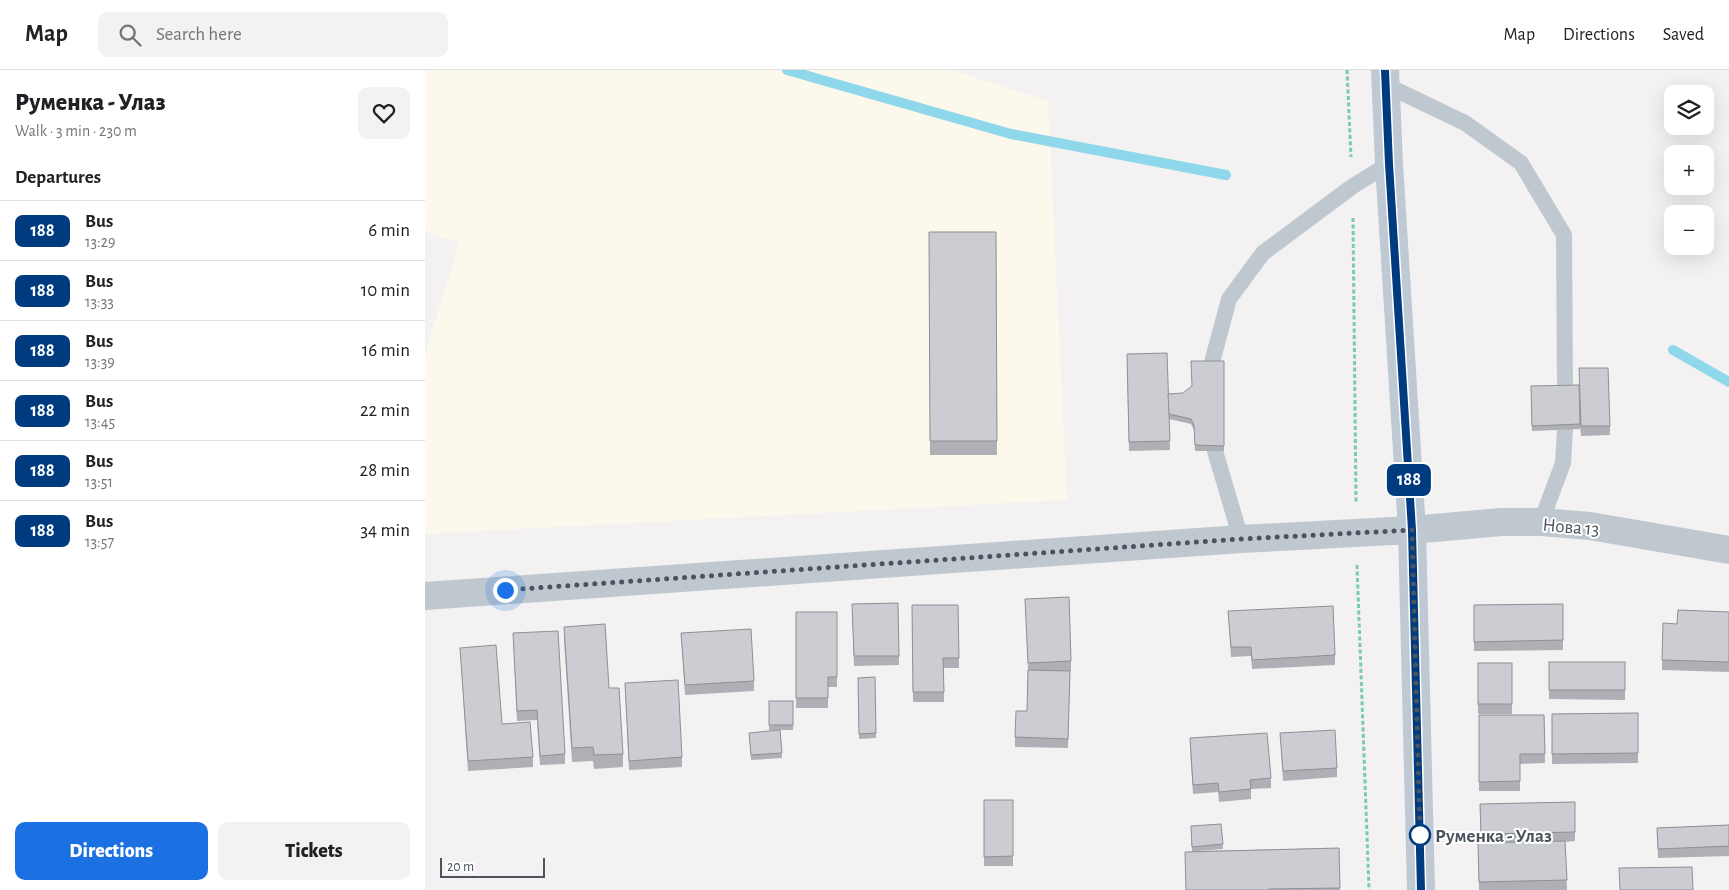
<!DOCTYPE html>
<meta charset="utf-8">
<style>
body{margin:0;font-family:"Alegreya Sans",sans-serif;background:#f2f2f2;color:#202124;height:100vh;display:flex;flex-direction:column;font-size:19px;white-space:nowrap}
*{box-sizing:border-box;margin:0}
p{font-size:16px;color:#757577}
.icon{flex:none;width:28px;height:28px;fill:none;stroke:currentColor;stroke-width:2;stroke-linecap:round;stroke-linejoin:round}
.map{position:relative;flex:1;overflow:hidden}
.side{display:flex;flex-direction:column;background:#fff;width:425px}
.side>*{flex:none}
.badge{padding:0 10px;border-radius:8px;font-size:18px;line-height:32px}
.buttons{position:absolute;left:1239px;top:15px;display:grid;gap:10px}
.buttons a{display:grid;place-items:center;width:50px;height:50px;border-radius:10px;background:#fff;box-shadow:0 5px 20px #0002;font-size:25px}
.scale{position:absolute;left:15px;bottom:12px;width:105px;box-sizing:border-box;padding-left:5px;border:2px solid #49545e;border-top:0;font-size:14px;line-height:18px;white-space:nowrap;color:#49545e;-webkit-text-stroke:4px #fff;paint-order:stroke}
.you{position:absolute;width:25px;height:25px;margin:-12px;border:4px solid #fff;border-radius:50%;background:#1a73e8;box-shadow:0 0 0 8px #1a73e833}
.map>.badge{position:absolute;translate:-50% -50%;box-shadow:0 0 0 2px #fff}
h2{padding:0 15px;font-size:19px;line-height:45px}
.round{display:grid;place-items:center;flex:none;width:52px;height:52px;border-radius:10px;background:#f2f2f2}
.head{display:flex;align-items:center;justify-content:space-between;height:85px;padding:0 15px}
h1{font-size:24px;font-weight:800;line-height:38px}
.action{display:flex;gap:10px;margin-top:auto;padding:10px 15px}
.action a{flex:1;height:58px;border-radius:10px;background:#1c71e2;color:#fff;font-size:20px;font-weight:800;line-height:58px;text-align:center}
.action a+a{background:#f2f2f2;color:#202124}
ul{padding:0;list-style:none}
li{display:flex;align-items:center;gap:15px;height:60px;padding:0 15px;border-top:1px solid #e0e0e0}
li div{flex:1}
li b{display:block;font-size:19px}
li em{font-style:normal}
li .badge{min-width:55px;font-weight:700;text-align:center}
header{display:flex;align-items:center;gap:30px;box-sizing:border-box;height:70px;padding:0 25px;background:#fff;border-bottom:1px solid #e0e0e0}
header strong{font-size:24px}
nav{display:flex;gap:28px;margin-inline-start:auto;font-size:18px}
.search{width:350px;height:45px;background:#f2f2f2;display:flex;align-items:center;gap:12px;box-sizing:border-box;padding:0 18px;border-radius:10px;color:#757577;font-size:19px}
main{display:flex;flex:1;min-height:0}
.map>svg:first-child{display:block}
.commercial{fill:#fcf8ec}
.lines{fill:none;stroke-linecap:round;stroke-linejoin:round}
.stream{stroke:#8fd7eb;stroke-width:10}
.path{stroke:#79cda5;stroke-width:3;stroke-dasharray:4 2.5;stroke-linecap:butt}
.service{stroke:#bfc8cf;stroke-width:16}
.minor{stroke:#bfc8cf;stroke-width:28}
.secondary{stroke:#bfc9d4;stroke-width:28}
.wall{fill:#afb0b5}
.building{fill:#cbcdd3;stroke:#8e9094}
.line-casing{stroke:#fff;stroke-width:11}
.line{stroke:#003b80;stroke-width:8}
.walk{stroke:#49545e;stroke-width:5;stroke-dasharray:0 9}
.stop-dot{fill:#fff;stroke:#003b80;stroke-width:2.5}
.labels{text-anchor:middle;stroke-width:4;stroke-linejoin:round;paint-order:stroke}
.street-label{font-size:19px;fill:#49545e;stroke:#fff}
.stop-label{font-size:19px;font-weight:bold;fill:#49545e;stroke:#fff;text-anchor:start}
</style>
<header>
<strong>Map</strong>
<div class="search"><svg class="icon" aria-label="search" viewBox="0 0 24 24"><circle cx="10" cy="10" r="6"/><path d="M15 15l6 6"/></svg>Search here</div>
<nav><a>Map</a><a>Directions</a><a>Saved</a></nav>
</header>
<main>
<section class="side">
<div class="head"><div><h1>Руменка - Улаз</h1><p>Walk · 3 min · 230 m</p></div><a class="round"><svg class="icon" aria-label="heart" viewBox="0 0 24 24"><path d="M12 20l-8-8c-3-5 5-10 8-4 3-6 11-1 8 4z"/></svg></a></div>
<h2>Departures</h2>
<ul>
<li><span class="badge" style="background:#003b80;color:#fff">188</span><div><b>Bus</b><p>13:29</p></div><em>6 min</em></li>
<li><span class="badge" style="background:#003b80;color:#fff">188</span><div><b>Bus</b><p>13:33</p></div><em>10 min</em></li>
<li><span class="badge" style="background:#003b80;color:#fff">188</span><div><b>Bus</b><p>13:39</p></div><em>16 min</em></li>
<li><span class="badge" style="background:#003b80;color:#fff">188</span><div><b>Bus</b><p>13:45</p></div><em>22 min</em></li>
<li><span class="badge" style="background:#003b80;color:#fff">188</span><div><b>Bus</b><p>13:51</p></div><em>28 min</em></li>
<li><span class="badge" style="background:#003b80;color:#fff">188</span><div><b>Bus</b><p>13:57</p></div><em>34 min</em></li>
</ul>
<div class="action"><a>Directions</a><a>Tickets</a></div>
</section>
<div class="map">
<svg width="1304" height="820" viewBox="0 0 1304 820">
<rect width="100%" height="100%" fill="#f3f1f1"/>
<path class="commercial" d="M 0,0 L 526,0 L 623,31 L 642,430 L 0,464 L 0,285 L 34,173 L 0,161 Z"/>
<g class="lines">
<g class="stream">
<path d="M 362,0 L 586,64 L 801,105"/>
<path d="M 1248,280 L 1304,312"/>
</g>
<g class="path">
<path d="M 922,0 L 926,87"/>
<path d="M 928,148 L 931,432"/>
<path d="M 932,495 L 944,820"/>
</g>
<g class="service">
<path d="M 961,15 L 1040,53 L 1096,93 L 1139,165 L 1140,320"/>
<path d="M 786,296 L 804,229 L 838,183 L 928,116 L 964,94"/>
<path d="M 790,381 L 816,469"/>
<path d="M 1116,452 L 1138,393 L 1140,360"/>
</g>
<path class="minor" d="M 0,526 L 816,469 L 987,460 L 1076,452 L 1116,452 L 1165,456 L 1304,480"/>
<path class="secondary" d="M 960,0 L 964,94 L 987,460 L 996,820"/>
</g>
<g class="wall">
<path d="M 504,162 L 571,162 L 572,385 L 505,385 Z"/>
<path d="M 799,291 L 799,381 L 770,381 L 769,360 L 766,354 L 744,349 L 745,380 L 704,381 L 702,293 L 743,324 L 758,323 Z"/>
<path d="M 1106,316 L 1185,356 L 1185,365 L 1156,366 L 1155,356 L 1155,359 L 1107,361 Z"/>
<path d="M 600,529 L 646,591 L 646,601 L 645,601 L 643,678 L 590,677 L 590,667 L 602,641 L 603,600 Z"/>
<path d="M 473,533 L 474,595 L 429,596 L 427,534 Z"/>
<path d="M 1138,534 L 1138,580 L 1049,581 L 1049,535 Z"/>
<path d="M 487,535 L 533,535 L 534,598 L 519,598 L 519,632 L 488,632 Z"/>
<path d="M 803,541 L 910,585 L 910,595 L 827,599 L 826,586 L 806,587 Z"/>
<path d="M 371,542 L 412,542 L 412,617 L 403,617 L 403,638 L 371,638 Z"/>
<path d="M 1304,542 L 1304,602 L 1237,600 L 1237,590 L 1252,554 Z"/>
<path d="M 139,557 L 184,618 L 198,684 L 198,697 L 169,699 L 168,691 L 147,692 L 139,570 Z"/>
<path d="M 88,563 L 140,684 L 140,694 L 115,695 L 112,650 L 92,651 Z"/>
<path d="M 256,563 L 329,611 L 329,621 L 260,625 Z"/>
<path d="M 35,578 L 77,654 L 108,687 L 108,697 L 43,701 Z"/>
<path d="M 1124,592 L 1200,592 L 1200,630 L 1124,629 Z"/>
<rect x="1053" y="593" width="34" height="51"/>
<path d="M 450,607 L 451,668 L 434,669 L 433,608 Z"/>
<path d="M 200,613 L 257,687 L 257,697 L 204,700 Z"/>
<rect x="344" y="631" width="24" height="29"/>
<path d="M 1213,643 L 1213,693 L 1127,694 L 1127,644 Z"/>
<path d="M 1054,645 L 1119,645 L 1120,693 L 1095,694 L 1095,721 L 1054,721 Z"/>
<path d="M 324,663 L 357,683 L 357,688 L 326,690 Z"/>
<path d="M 855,663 L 912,698 L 912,707 L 858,711 Z"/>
<path d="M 765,668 L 846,708 L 846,718 L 826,719 L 826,729 L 794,732 L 793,722 L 768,724 L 765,678 Z"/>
<rect x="559" y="730" width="29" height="66"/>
<path d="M 1150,732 L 1150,771 L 1140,772 L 1142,820 L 1054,820 L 1053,773 L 1056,773 L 1055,734 Z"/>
<path d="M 1304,755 L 1304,786 L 1233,788 L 1232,758 Z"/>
<path d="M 766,762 L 798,774 L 798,779 L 772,781 L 914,778 L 915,820 L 761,820 L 767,781 Z"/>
</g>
<g class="building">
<path d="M 504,162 L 571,162 L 572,371 L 505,371 Z"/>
<path d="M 742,283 L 745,371 L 704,372 L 702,284 Z"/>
<path d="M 766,291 L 799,291 L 799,376 L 770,375 L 769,355 L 766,349 L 744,344 L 743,324 L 758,323 L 767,316 Z"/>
<path d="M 1154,298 L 1183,298 L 1185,356 L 1156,356 Z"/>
<path d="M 1154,315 L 1155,354 L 1107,356 L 1106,316 Z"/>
<path d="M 644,527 L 646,591 L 603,593 L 600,529 Z"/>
<path d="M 473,533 L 474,586 L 429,586 L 427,534 Z"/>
<path d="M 1138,534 L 1138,570 L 1049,572 L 1049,535 Z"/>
<path d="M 487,535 L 533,535 L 534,588 L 518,588 L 519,622 L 488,622 Z"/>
<path d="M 908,536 L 910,585 L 827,590 L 826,577 L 806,577 L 803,541 Z"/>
<path d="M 1253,540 L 1304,542 L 1304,592 L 1237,590 L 1238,553 L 1252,554 Z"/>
<path d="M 371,542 L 412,542 L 412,607 L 403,607 L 403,628 L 371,628 Z"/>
<path d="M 180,554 L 184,618 L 194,618 L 198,684 L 169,685 L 168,677 L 147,678 L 139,557 Z"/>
<path d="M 326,559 L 329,611 L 260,615 L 256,563 Z"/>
<path d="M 133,561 L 140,684 L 115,686 L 112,640 L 92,641 L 88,563 Z"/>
<path d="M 71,575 L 77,654 L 105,652 L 108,687 L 43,691 L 35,578 Z"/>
<rect x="1124" y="592" width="76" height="28"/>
<rect x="1053" y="593" width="34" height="41"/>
<path d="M 603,600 L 645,601 L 643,669 L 590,667 L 591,641 L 602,641 Z"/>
<path d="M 450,607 L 451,663 L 434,664 L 433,608 Z"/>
<path d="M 253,610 L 257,687 L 204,691 L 200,613 Z"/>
<rect x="344" y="631" width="24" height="24"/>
<path d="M 1213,643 L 1213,683 L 1127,684 L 1127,644 Z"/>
<path d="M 1054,645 L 1119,645 L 1120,684 L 1095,684 L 1095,711 L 1054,712 Z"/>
<path d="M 355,660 L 357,683 L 326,685 L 324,663 Z"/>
<path d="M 910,660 L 912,698 L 858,701 L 855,663 Z"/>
<path d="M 842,663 L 846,708 L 825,710 L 826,719 L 794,722 L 793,713 L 768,715 L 765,668 Z"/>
<path d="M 559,730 L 588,730 L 588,786 L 559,787 Z"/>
<path d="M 1150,732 L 1150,762 L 1056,764 L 1055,734 Z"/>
<path d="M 796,754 L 798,774 L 767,777 L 766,756 Z"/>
<path d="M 1304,755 L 1304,776 L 1233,779 L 1232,758 Z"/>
<path d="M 1140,771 L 1142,810 L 1054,812 L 1053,773 Z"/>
<path d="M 914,778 L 915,818 L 844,819 L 844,820 L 761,820 L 760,782 Z"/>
<path d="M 1267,797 L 1268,820 L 1195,820 L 1194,798 Z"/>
</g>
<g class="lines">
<g class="line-casing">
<path id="line" d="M 960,0 L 964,94 L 987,460 L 996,820"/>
</g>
<use href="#line" class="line"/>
<path class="walk" d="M 80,520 L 816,469 L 987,460 L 995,765"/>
</g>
<circle class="stop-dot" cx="995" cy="765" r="10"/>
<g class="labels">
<g class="street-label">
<text transform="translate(1146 456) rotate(5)" y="7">Нова 13</text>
</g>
<g class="stop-label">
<text x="1010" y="772">Руменка - Улаз</text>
</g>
</g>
</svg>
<div class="buttons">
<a><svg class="icon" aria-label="layers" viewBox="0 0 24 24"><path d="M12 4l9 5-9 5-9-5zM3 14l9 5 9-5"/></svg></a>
<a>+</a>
<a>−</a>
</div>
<div class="scale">20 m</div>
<div class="you" style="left:80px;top:520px"></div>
<b class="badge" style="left:984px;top:410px;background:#003b80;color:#fff">188</b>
</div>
</main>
